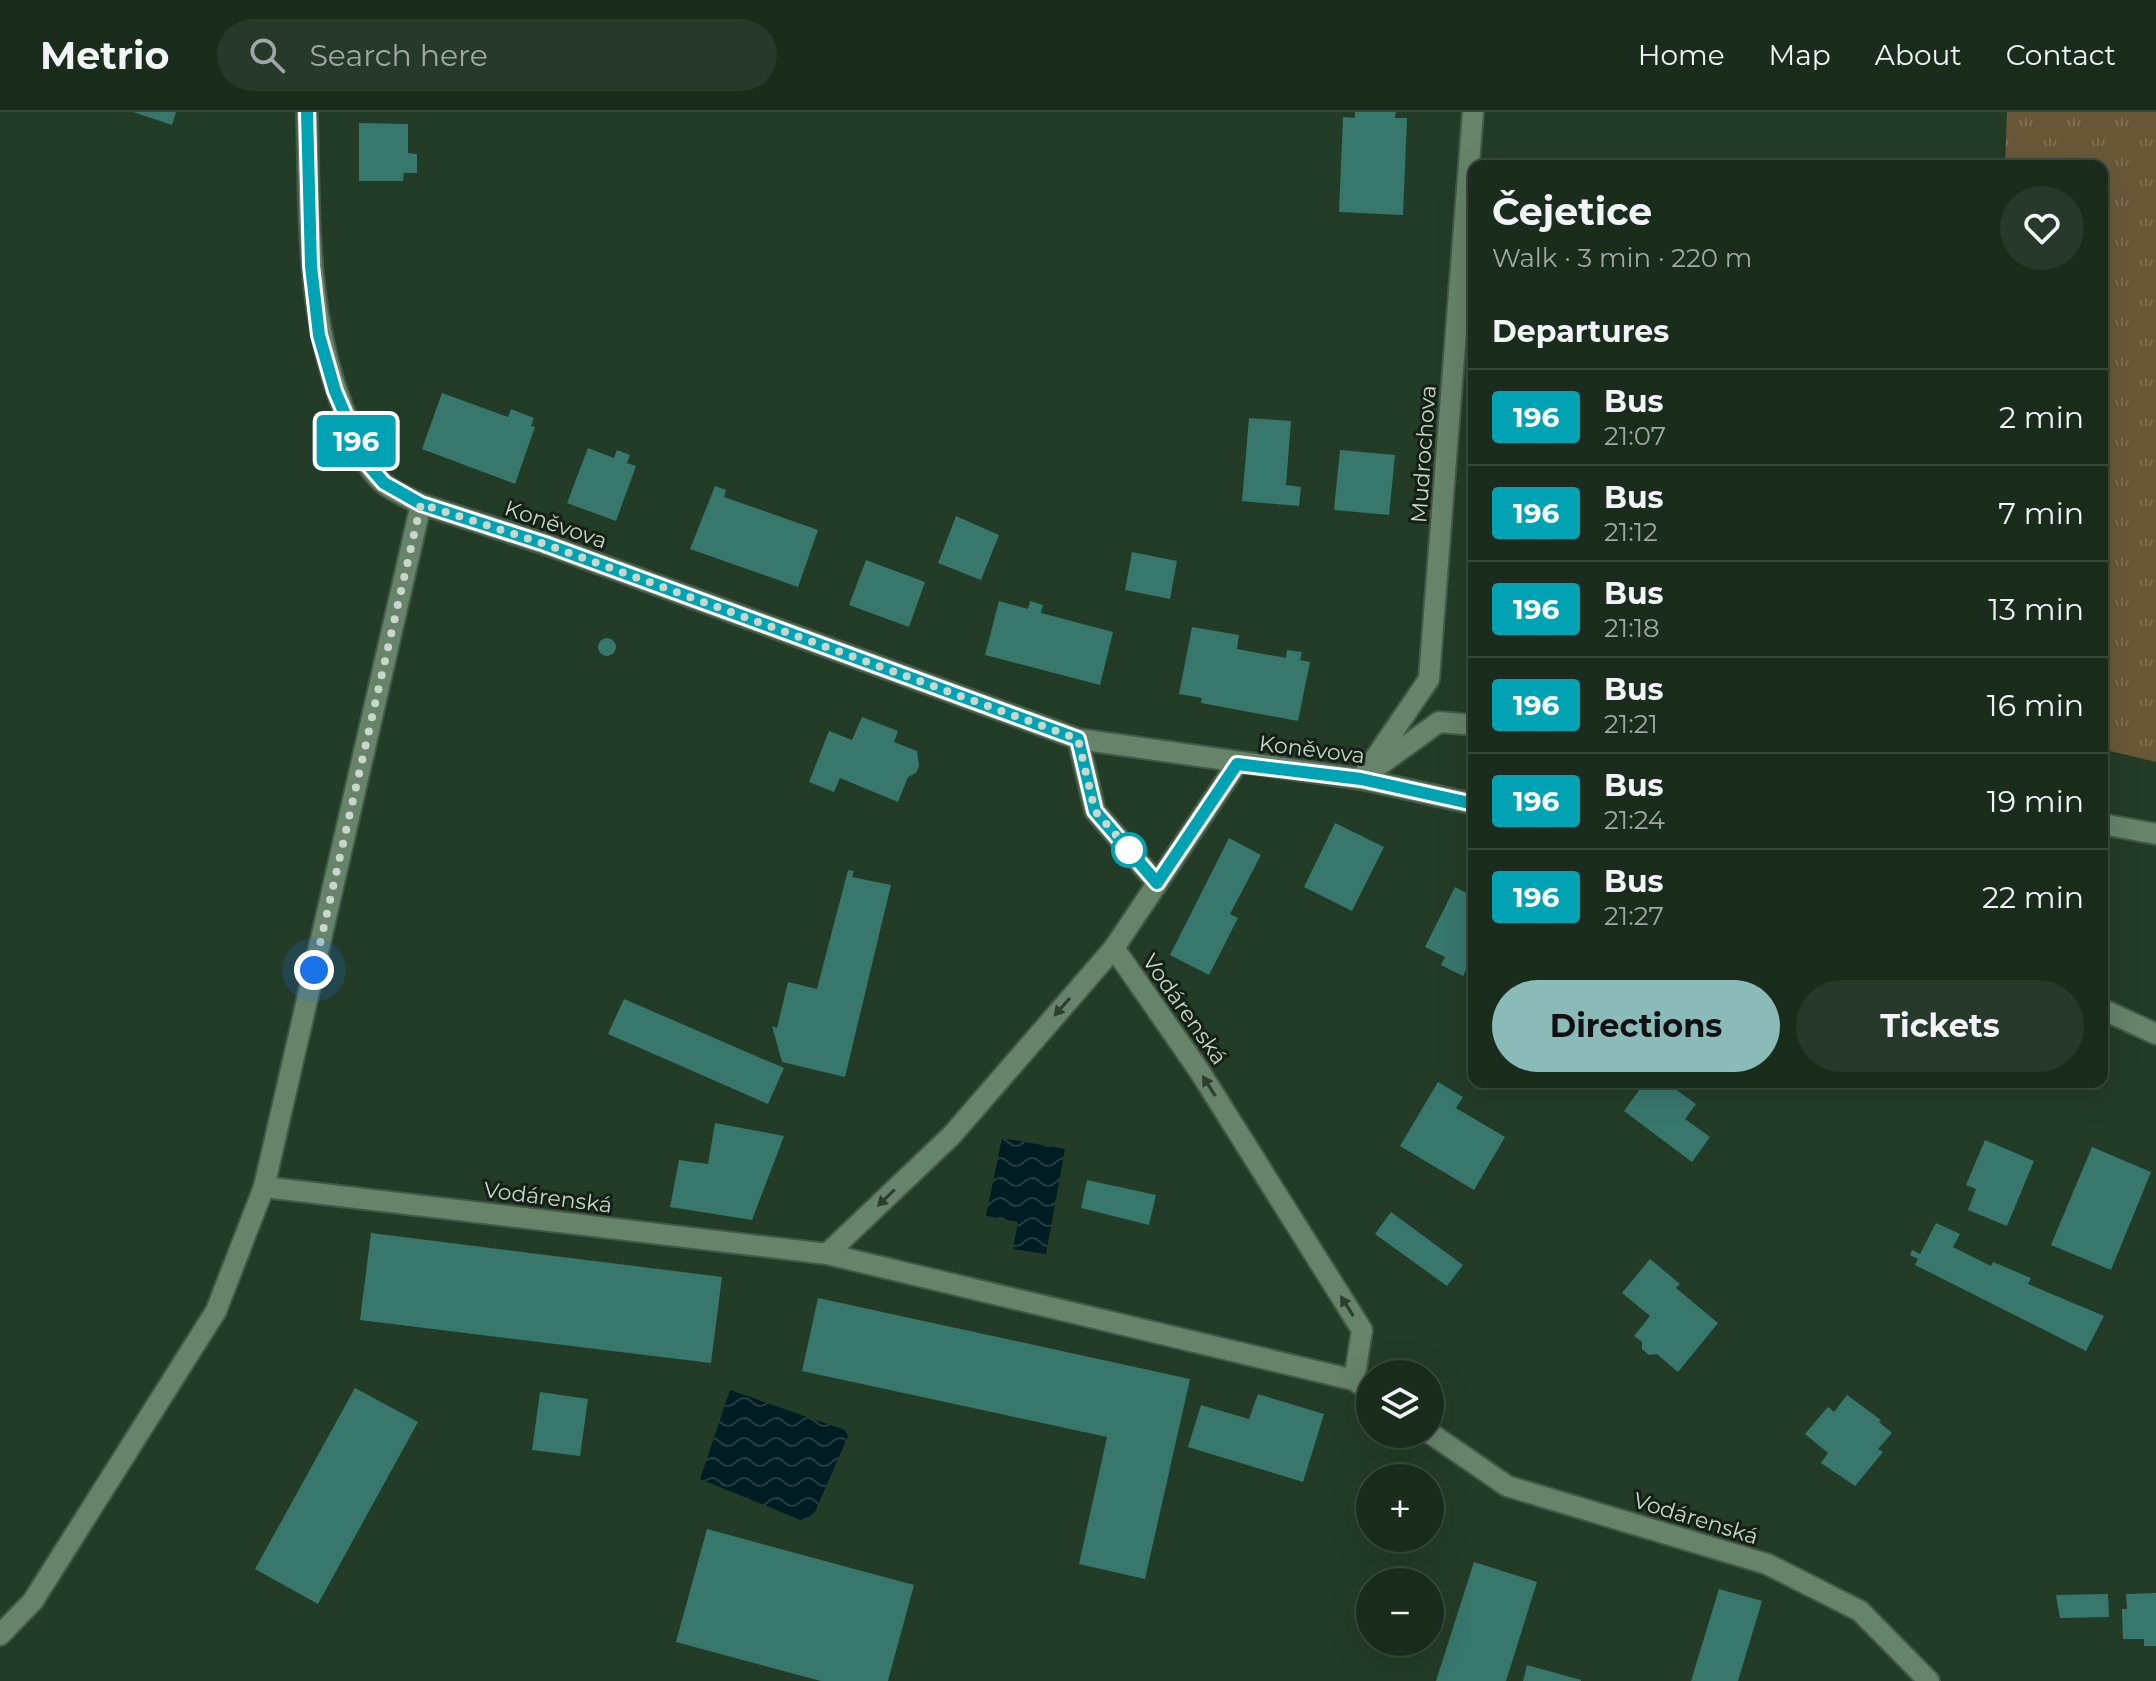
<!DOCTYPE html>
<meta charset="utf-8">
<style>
body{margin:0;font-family:Montserrat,sans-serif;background:#27392a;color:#f1f3f6;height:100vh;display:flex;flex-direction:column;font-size:30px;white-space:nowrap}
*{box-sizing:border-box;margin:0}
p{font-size:26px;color:#9fa8a4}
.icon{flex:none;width:44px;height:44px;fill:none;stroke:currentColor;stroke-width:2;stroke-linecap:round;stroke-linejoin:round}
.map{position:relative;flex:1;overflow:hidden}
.side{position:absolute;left:1468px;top:48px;width:640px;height:928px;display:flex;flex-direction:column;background:#1a2d1d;border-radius:16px;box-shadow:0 8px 32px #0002,0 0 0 2px #38493b}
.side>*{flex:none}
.badge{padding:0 16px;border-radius:6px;font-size:28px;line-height:52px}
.controls{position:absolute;left:1356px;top:1248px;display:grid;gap:16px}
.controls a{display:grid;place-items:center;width:88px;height:88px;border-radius:50%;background:#1a2d1d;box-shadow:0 8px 32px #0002,0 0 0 2px #38493b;font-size:40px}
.you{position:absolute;width:40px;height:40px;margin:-20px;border:6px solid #fff;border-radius:50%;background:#1a73e8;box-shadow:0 0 0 12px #1a73e833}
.map>.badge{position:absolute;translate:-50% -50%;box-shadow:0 0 0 4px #fff}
h2{padding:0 24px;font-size:30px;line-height:72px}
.round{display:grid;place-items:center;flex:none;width:84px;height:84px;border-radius:42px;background:#27392a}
.summary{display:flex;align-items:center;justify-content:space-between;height:136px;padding:0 24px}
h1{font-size:38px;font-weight:700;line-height:60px}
.action{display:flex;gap:16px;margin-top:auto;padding:16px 24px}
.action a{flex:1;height:92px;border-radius:48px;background:#8bbbb9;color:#111;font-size:32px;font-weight:700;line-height:92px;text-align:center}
.action a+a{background:#27392a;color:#f1f3f6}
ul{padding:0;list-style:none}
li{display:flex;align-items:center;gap:24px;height:96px;padding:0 24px;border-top:2px solid #38493b}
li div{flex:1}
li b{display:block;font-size:30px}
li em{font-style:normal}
li .badge{min-width:88px;font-weight:700;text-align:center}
header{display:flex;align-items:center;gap:48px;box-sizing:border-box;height:112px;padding:0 40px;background:#1a2d1d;border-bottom:2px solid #38493b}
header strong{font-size:38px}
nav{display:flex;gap:44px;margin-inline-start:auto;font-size:28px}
.search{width:560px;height:72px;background:#27392a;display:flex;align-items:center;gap:20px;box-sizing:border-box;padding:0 28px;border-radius:44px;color:#9fa8a4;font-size:30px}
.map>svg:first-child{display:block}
.grass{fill:url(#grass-tufts)}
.water{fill:url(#water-waves)}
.building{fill:#38776c}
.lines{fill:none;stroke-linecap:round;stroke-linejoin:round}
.street-casing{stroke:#435947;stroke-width:24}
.secondary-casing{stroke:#435947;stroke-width:24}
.street{stroke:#67836a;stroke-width:20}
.secondary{stroke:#67836a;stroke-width:20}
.oneway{fill:#2e3e2f}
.line-casing{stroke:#fff;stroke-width:18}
.line{stroke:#00a3b4;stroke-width:12}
.walk{stroke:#c8d7c9;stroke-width:8;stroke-dasharray:0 14.4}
.stop-dot{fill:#fff;stroke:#00a3b4;stroke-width:4}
.labels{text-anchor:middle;stroke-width:6;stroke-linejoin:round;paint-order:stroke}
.street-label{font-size:22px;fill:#c8d7c9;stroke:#152016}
</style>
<header>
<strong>Metrio</strong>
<div class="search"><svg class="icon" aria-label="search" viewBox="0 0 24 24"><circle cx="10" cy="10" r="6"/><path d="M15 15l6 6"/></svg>Search here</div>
<nav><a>Home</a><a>Map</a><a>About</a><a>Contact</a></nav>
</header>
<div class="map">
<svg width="2156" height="1569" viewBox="0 0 2156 1569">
<defs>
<pattern id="grass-tufts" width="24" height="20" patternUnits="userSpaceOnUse" patternTransform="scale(2)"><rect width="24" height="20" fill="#695838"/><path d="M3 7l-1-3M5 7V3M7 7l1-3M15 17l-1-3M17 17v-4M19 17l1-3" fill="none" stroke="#7d6f53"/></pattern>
<pattern id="water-waves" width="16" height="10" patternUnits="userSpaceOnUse" patternTransform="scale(2)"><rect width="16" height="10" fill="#001d24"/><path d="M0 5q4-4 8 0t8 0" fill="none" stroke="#243d42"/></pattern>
</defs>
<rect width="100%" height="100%" fill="#233c27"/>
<path class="grass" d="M 2007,0 L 2156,0 L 2156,650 L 2102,637 L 2102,54 L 2005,54 Z"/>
<g class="water">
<path d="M 1002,1026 L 1065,1037 L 1046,1142 L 1013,1137 L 1018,1110 L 986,1104 Z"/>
<path d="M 730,1278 L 845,1318 L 848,1324 L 815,1400 L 803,1409 L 700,1367 Z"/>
</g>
<g class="building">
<path d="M 133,0 L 176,0 L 172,13 Z"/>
<path d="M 1355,0 L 1396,0 L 1395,6 L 1407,6 L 1403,103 L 1339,100 L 1343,5 L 1355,6 Z"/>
<path d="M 359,11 L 408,12 L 408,41 L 417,42 L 417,61 L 404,61 L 403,69 L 359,69 Z"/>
<path d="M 1637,46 L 1708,52 L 1708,54 L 1637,54 Z"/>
<path d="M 442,281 L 508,305 L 511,297 L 534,306 L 531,314 L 535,315 L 515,372 L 422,337 Z"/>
<path d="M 1249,306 L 1291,309 L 1286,373 L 1301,375 L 1299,394 L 1242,389 Z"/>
<path d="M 588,336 L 614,346 L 617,338 L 630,343 L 627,351 L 636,354 L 616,409 L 567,391 Z"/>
<path d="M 1340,338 L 1395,343 L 1389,403 L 1334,398 Z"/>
<path d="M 715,374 L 726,378 L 724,385 L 818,418 L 798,475 L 690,437 Z"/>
<path d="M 956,404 L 999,423 L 981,468 L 938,451 Z"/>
<path d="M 1132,440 L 1177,449 L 1170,487 L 1125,478 Z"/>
<path d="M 866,448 L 925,470 L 909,515 L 849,493 Z"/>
<path d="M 999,489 L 1028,497 L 1030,489 L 1043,493 L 1041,501 L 1113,520 L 1100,573 L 985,543 Z"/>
<path d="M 1192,515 L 1239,523 L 1237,537 L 1286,546 L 1287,538 L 1302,540 L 1300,548 L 1310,550 L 1298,609 L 1201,591 L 1202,586 L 1179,582 Z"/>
<circle cx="607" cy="535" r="9"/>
<path d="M 862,605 L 898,619 L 894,630 L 917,639 L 919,654 L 916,661 L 908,665 L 898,690 L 840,666 L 834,680 L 809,670 L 829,619 L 852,628 Z"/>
<path d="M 1335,711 L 1384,735 L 1352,799 L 1304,775 Z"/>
<path d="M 1229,726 L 1261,743 L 1230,802 L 1238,806 L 1209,863 L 1170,843 Z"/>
<path d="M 848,758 L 854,759 L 852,765 L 891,773 L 845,965 L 782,950 L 772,914 L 777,916 L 788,870 L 817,877 Z"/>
<path d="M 1455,775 L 1474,785 L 1474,843 L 1463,864 L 1441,853 L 1445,845 L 1425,835 Z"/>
<path d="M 624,887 L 784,956 L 768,992 L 608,922 Z"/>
<path d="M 1438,970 L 1463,985 L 1456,996 L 1505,1025 L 1474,1078 L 1400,1034 Z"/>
<path d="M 1645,970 L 1675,970 L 1678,972 L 1675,977 L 1696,992 L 1685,1007 L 1710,1025 L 1692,1050 L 1624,999 Z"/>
<path d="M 715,1011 L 784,1024 L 752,1108 L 670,1095 L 679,1048 L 708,1052 Z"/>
<path d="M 1985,1028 L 2034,1049 L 2007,1114 L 1968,1098 L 1976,1077 L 1966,1073 Z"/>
<path d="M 2092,1035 L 2151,1060 L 2111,1158 L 2051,1133 Z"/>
<path d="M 1087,1068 L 1156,1083 L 1149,1113 L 1081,1096 Z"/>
<path d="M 1391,1100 L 1463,1153 L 1447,1174 L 1375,1122 Z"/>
<path d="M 1936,1111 L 1960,1122 L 1953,1135 L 1991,1154 L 1993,1150 L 2031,1166 L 2028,1172 L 2104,1204 L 2086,1239 L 1915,1153 L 1918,1147 L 1910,1143 L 1912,1138 L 1920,1142 Z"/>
<path d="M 371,1121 L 722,1165 L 711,1251 L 360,1208 Z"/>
<path d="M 1650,1147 L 1680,1172 L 1676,1176 L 1718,1211 L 1678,1260 L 1657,1242 L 1649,1243 L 1642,1237 L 1642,1230 L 1634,1224 L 1650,1204 L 1622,1181 Z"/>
<path d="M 818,1186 L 1190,1267 L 1145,1467 L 1079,1452 L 1107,1325 L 802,1259 Z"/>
<path d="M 355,1276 L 418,1310 L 318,1492 L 255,1457 Z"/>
<path d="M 540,1280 L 588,1287 L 580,1344 L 532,1338 Z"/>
<path d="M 1258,1282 L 1324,1302 L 1303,1370 L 1188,1335 L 1201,1293 L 1249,1307 Z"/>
<path d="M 1847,1283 L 1881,1308 L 1879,1310 L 1892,1321 L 1878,1337 L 1883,1340 L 1855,1374 L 1821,1351 L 1828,1341 L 1805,1322 L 1828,1295 L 1834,1300 Z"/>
<path d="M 707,1417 L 914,1473 L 888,1569 L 821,1569 L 676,1530 Z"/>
<path d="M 1474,1450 L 1537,1470 L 1506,1569 L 1436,1569 Z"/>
<path d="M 1719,1477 L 1762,1489 L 1738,1569 L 1691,1569 Z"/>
<path d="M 2156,1481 L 2156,1534 L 2144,1534 L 2144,1527 L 2123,1527 L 2122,1497 L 2127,1497 L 2126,1482 Z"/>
<path d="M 2108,1482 L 2109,1505 L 2060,1506 L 2056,1483 Z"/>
<path d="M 1527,1553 L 1581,1568 L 1581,1569 L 1523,1569 Z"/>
</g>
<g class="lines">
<g class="street-casing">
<g id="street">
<path d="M 421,392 L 545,432 L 1078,627 L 1361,667 L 1474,692"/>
<path d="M 1078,627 L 1095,699 L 1157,771"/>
<path d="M 1374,657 L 1439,610 L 1474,613"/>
<path d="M 1361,667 L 1429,567 L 1473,0"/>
<path d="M 2102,712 L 2156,722"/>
<path d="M 1114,836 L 1200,960 L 1362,1218 L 1354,1268"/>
<path d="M 2102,897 L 2156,922"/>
<path d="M 264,1075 L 827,1142 L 1354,1268 L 1370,1279"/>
<path d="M 827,1142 L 952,1023 L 1114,836 L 1237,652"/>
<path d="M 1430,1321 L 1507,1374 L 1767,1452 L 1860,1499 L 1929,1569"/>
</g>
</g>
<g class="secondary-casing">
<path id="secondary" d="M 0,1523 L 33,1489 L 216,1199 L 264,1075 L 421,392 C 409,386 394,380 383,371 C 366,356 358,334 350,313 C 305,211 310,109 307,0"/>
</g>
<use href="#street" class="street"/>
<use href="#secondary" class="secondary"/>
</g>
<defs><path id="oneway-solid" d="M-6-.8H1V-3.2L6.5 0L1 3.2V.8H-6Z" transform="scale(2)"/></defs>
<g class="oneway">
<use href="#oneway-solid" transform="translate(1062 895) rotate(131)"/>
<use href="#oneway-solid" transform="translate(1209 974) rotate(-122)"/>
<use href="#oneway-solid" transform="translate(886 1086) rotate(136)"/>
<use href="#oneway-solid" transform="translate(1347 1194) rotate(-122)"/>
</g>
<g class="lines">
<g class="line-casing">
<path id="line" d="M 307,0 L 311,154 L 319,223 L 335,279 L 365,349 L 384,371 L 421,392 L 545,432 L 1078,627 L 1095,699 L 1157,771 L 1237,652 L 1361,667 L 1474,692"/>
</g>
<use href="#line" class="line"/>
<path class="walk" d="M 314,858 L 421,392 L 545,432 L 1078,627 L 1095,699 L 1137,747 L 1129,738"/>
</g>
<circle class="stop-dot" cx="1129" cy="738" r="16"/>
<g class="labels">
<g class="street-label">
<text transform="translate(1423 342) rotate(-86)" y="8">Mudrochova</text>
<text transform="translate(556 412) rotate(19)" y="8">Koněvova</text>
<text transform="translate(1312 637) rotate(7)" y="8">Koněvova</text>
<text transform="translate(1185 897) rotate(55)" y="8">Vodárenská</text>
<text transform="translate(548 1085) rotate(7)" y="8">Vodárenská</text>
<text transform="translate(1696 1406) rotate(17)" y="8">Vodárenská</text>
</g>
</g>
</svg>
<div class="controls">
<a><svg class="icon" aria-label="layers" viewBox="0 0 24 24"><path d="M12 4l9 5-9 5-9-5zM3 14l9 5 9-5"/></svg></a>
<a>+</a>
<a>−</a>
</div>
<div class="you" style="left:314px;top:858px"></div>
<b class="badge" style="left:356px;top:329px;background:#00a3b4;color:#fff">196</b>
<section class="side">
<div class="summary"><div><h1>Čejetice</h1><p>Walk · 3 min · 220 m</p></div><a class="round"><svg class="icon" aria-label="heart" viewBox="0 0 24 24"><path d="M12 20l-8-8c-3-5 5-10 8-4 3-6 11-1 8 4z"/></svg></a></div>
<h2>Departures</h2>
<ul>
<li><span class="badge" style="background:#00a3b4;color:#fff">196</span><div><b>Bus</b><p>21:07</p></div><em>2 min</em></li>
<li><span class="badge" style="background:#00a3b4;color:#fff">196</span><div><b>Bus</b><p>21:12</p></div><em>7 min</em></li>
<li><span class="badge" style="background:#00a3b4;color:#fff">196</span><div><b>Bus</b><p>21:18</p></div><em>13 min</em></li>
<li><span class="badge" style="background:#00a3b4;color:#fff">196</span><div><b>Bus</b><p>21:21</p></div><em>16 min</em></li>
<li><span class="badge" style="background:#00a3b4;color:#fff">196</span><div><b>Bus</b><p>21:24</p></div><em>19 min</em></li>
<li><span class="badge" style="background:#00a3b4;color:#fff">196</span><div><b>Bus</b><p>21:27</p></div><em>22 min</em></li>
</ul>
<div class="action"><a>Directions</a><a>Tickets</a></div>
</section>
</div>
